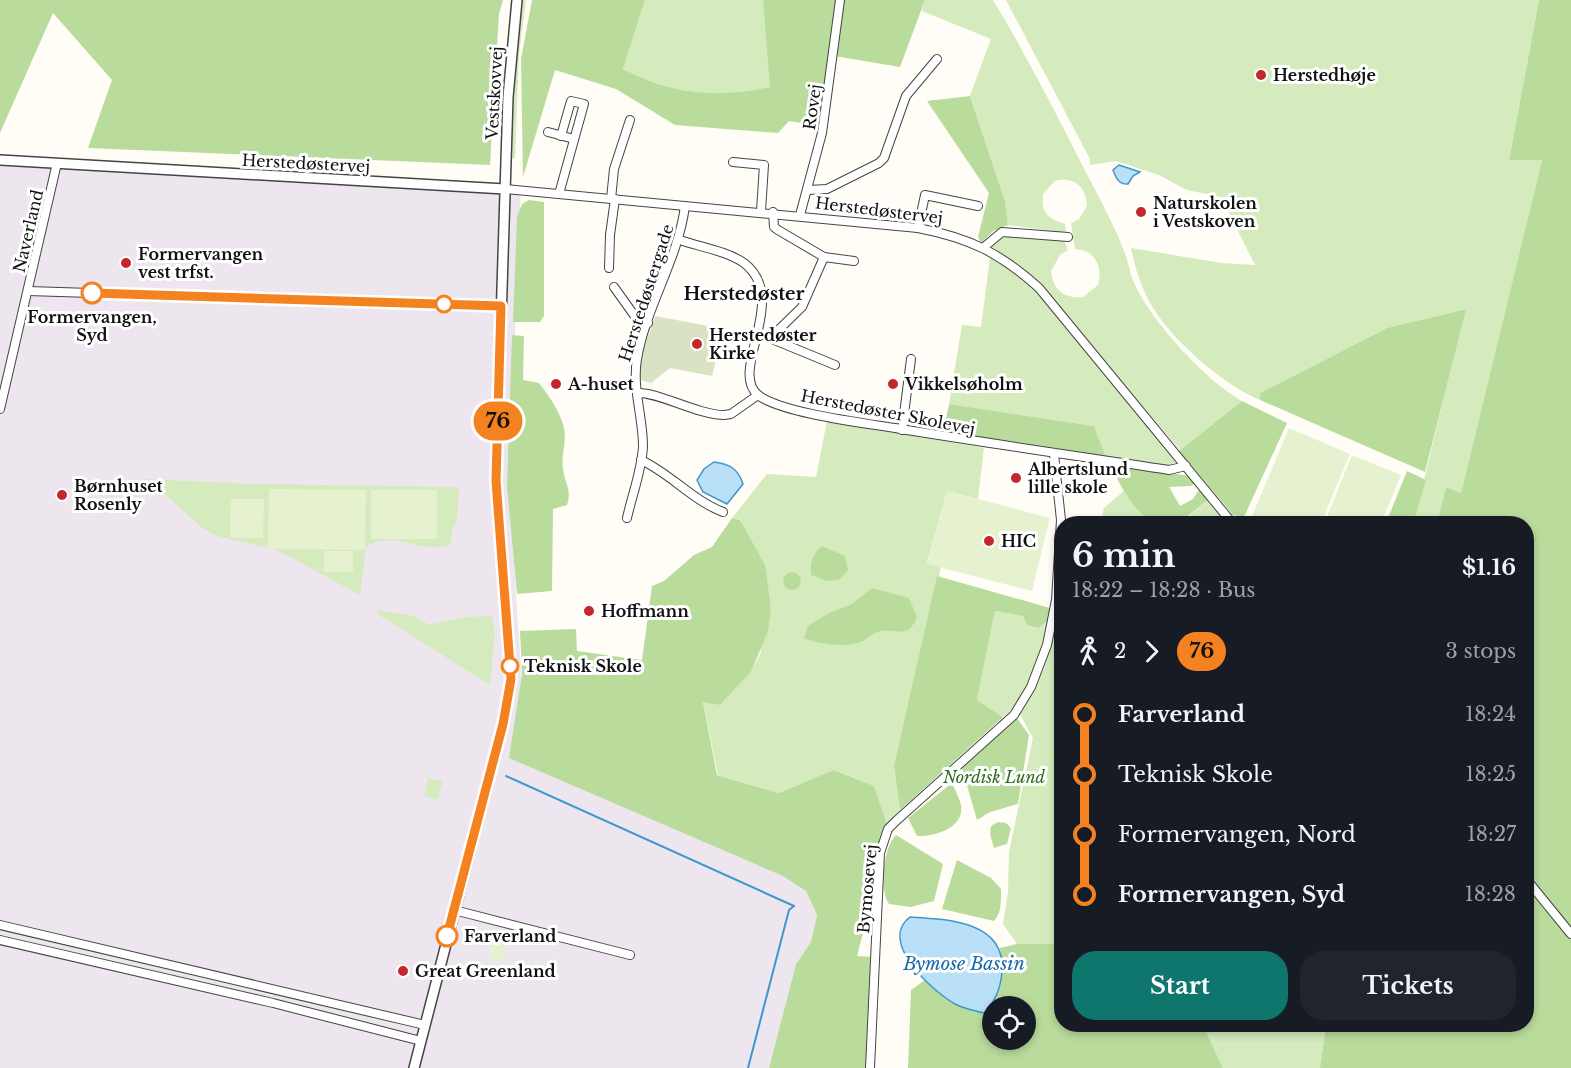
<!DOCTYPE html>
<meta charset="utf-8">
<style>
body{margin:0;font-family:"Libre Baskerville",serif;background:#20242c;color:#f1f3f6;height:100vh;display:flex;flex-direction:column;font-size:22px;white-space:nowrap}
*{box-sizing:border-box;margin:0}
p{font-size:20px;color:#9ea1a6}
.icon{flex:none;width:33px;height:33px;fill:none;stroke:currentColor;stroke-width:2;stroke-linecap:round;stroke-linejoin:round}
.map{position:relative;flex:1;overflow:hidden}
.sheet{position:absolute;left:1054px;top:516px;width:480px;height:516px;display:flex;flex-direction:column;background:#171b24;border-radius:24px;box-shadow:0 3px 9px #0003}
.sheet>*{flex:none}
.badge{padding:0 12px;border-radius:20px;font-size:21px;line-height:39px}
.buttons{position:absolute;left:982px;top:996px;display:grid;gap:12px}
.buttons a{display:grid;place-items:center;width:54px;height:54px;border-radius:50%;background:#171b24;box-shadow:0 3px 9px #0003;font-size:30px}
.map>.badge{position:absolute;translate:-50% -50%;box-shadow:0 0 0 3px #fff}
.legs{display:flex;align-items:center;gap:9px;height:66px;padding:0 18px;font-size:20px}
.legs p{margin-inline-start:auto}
.headline{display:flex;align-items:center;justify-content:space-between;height:102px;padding:0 18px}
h1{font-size:33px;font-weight:700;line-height:45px}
.cta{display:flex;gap:12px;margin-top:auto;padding:12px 18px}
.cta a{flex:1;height:69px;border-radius:24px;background:#0f766e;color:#fff;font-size:24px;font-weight:700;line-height:69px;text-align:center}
.cta a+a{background:#20242c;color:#f1f3f6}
ul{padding:0 18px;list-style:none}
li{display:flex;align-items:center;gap:21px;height:60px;font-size:22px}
li i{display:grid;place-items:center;width:9px;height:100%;margin:0 8px;background:currentColor}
li i::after{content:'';width:15px;height:15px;margin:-8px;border:4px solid;border-radius:50%;background:#171b24}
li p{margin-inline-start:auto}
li:first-child i{background:linear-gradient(#0000 50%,currentColor 0)}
li:last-child i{background:linear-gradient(currentColor 50%,#0000 0)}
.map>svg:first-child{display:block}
.industrial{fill:#eee6ef}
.green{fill:#d5ebbd}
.forest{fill:#b9dc9c;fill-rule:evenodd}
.cemetery{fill:#d9e3c4}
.pitch{fill:#e6f2cf}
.water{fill:#b9e0f7;stroke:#3f96cf;stroke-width:1.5}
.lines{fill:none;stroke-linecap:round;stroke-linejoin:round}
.stream{stroke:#3f96cf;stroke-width:2}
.minor-casing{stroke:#444;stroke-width:10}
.tertiary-casing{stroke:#444;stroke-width:12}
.minor{stroke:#fff;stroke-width:8}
.tertiary{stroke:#fff;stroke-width:9}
.line-1-casing{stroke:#fff;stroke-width:14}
.line-1{stroke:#f58220;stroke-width:9}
.poi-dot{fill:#c4262e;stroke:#fff;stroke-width:2}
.stop-1-dot{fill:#fff;stroke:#f58220;stroke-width:3}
.labels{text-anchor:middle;stroke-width:6;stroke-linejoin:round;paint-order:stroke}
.poi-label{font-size:16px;font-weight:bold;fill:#111;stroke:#fff;text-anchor:start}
.street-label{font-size:16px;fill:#111;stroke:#fff}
.stop-label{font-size:16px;font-weight:bold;fill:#111;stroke:#fff;text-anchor:start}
.park-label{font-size:16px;font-style:italic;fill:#2f6b1f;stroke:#fff}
.neighbourhood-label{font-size:18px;font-weight:bold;fill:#111;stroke:#fff}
.water-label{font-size:18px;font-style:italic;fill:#1768a6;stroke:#fff}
</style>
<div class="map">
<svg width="1571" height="1068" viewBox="0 0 1571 1068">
<rect width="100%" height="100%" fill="#fffdf5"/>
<path class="industrial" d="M 0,162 L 521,186 L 509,486 L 522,685 L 806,891 L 817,915 L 811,942 L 796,964 L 769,1068 L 0,1068 Z"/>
<g class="green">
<path d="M 521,0 L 526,0 L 519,54 L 515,159 L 511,158 L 515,53 Z"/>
<path d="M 645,0 L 763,0 L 771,88 C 717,99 672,94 623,69 Z"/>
<path d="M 925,0 L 993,0 C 1033,66 1067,136 1103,205 C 1109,218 1117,232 1122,246 C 1128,258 1129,273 1135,285 C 1152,322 1206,381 1242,401 L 1180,450 L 1040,286 L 1019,265 L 990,246 C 1005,227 1042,239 1064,241 L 1068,250 L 1060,255 L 1051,271 C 1053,290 1064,299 1083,297 L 1098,285 C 1103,266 1095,250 1075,249 L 1071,223 L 1079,219 L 1087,206 C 1087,187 1073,176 1055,181 L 1043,194 C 1041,213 1047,218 1065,224 L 1066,233 L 1008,225 L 1005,201 L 970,96 L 991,39 L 922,11 Z"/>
<path d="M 1006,0 L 1539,0 L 1509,159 L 1542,160 L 1461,493 L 1446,487 L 1437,523 L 1428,523 L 1415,518 L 1465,309 L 1387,328 L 1260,393 L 1260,400 C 1223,385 1168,337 1149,301 C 1140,284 1135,267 1131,248 L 1221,263 L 1255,265 L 1221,197 L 1187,190 L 1159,175 L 1116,161 L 1090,165 L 1090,159 Z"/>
<path d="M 990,257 L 1013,268 L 1036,290 L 1174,455 L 1176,462 L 1170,466 L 1106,457 L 1094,426 L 949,404 L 962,325 L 981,327 Z"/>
<path d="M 827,421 L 984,448 L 978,499 L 947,491 L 927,563 L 941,567 L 894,766 L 900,810 L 887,824 L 874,786 L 835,770 L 779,793 L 718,775 L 703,701 L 720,705 L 751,672 L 761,652 L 741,520 L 732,518 L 767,474 L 816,477 Z"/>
<path d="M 143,479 L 257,484 L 459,487 L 457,521 L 452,529 L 451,544 C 421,557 396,527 366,547 L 360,595 L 277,550 L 217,536 L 201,527 L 169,498 Z"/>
<path d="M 1124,491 L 1149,522 L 1152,523 L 1100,524 L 1104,508 Z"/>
<path d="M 1209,499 L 1229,524 L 1179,524 L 1182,522 Z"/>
<path d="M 1062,604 L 1062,944 L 1017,944 L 1003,924 L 1008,892 L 1009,852 L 1033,738 L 1020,714 L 1044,668 Z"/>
<path d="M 378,610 L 414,616 L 429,625 L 464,617 L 492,616 L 495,633 L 490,685 L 376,613 Z"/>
<path d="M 995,611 L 1024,616 L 1029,627 L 1038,628 L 1048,622 C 1042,654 1032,697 1003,717 L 977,700 Z"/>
<path d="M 428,778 L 443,781 L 438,800 L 424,796 Z"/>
<path d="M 1203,1025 L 1326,1025 L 1320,1068 L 1223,1068 Z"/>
</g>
<g class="forest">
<path d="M 0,0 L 503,0 L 499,14 L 490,165 L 88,148 L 112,80 L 53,13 L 0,133 Z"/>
<path d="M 532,0 L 645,0 L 623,69 C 672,94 717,99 770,87 L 763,0 L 925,0 L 900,67 L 828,55 L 820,126 L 789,121 L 778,133 L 675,125 L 616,89 L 555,70 L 523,177 L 521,59 Z"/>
<path d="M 1539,0 L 1571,0 L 1571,1068 L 1320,1068 L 1326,1025 L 1527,1024 L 1527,899 L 1531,894 L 1527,889 L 1527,524 L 1437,523 L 1446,487 L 1461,493 L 1542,160 L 1509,160 Z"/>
<path d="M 970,96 L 1005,201 L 1008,225 L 993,231 L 981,243 L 978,237 L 989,193 L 927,101 Z"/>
<path d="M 529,200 L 544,202 L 544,316 L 540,322 L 513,322 L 517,217 L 522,204 Z"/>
<path d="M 1466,309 L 1425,472 L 1260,400 L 1260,393 L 1387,328 Z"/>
<path d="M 512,335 L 524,336 L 523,380 L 539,383 C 549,396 560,411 564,428 C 567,440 561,456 563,469 C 565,484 572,490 567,505 L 553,509 L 552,591 L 517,594 L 507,486 Z"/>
<path d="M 1242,401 L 1287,423 L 1244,517 L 1233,515 L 1179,451 Z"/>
<path d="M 949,404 L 1094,426 L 1106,457 L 943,434 Z"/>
<path d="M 1113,464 L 1190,476 L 1197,483 L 1191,486 L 1169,487 L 1180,506 L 1193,499 L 1201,487 L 1209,499 L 1179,523 L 1152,523 C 1138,514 1114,481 1113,464 Z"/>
<path d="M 1407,471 L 1426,480 L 1415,517 L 1428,523 L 1386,523 Z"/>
<path d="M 732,518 L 740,520 L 765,565 L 771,609 L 768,631 L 751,672 L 720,705 L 703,702 L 717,775 L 779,793 L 834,770 L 874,786 L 887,824 L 875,929 L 864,929 L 857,956 L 874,957 L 868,1068 L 769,1068 L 796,964 L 811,942 L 817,915 L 806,891 L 783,876 L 509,758 L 522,674 L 520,631 L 576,629 L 577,651 L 642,660 L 652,586 L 664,581 L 694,555 L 712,547 Z"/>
<path d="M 822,546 L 845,556 L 848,570 L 839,580 L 827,581 L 811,575 C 810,564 812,553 822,546 Z"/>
<circle cx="792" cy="581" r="9"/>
<path d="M 937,576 L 1050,608 C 1052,619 1046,623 1038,628 L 1028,626 L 1023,616 L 995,611 L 977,700 L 1003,717 L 900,810 L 894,766 Z"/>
<path d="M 872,588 L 909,598 L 917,617 C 907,642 895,626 877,632 C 871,634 866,640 860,642 C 846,648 818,644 804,638 L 808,626 L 829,613 L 852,604 Z"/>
<path d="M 1017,718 L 1029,735 L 1018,804 L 990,812 L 977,820 L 962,768 Z"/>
<path d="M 952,783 C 955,790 959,797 961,805 C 965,828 934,837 917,836 L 908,818 Z"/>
<path d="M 998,822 L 1006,823 L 1011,828 L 1007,844 L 994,848 L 990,834 L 991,826 Z"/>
<path d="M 896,835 L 943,864 L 934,901 L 911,907 L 889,904 C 879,891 883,847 896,835 Z"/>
<path d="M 957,860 L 991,878 L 1001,889 C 1001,899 1002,913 994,921 L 942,909 Z"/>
<path d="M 1017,944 L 1062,944 L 1062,1024 L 1203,1025 L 1223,1068 L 908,1068 L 911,990 L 925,980 L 943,996 L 1002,963 L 1000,948 ZM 993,1006 L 1026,1006 L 1026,1040 L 993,1040 Z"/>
</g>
<path class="cemetery" d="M 655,316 L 724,329 L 712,376 L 670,368 L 651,383 L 640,380 L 640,360 Z"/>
<g class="pitch">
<path d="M 1289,428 L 1350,454 L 1321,523 L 1249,523 Z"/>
<path d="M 1352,455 L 1401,475 L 1381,523 L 1341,523 L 1327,517 Z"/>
<path d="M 269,489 L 366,490 L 365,550 L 268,549 Z"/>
<rect x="371" y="490" width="66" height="49"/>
<path d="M 947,491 L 1050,518 L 1032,591 L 927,564 Z"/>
<path d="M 231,499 L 264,499 L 263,538 L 230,538 Z"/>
<rect x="324" y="551" width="29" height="21"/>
<path d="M 495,932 L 508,935 L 502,961 L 489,957 Z"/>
</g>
<g class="water">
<path d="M 1119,165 L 1140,172 L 1133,176 L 1128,184 C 1119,185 1116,178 1113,170 Z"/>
<path d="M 714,462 C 729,464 738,468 743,484 L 727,504 L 703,492 L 697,480 L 704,469 Z"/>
<path d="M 910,917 C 946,919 1006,921 1002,971 C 1001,987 995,1002 984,1013 C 975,1011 966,1009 957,1005 C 934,993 877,942 910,917 Z"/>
</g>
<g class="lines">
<path class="stream" d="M 506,776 L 794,906 L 789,910 L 748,1068"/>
<g class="minor-casing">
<g id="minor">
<path d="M 548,132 L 574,139"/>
<path d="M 733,162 L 764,165 L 761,211"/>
<path d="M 505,189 L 918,228 C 970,238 1000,253 1039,288 L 1233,524"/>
<path d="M 808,190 L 827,189 L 879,163 L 884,158 L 906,96 L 937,59"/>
<path d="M 559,194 L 584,104 L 571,101 L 561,136"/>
<path d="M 611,199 L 614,169 L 630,120"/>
<path d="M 773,212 L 774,227 L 778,230 L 824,257 L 854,261"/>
<path d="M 800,215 L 822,133 L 840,0"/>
<path d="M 918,228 L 925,195 L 978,206"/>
<path d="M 680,240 C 700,247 727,251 744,263 C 791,299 728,370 758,395 C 781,413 864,423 895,428 C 986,443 1078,456 1169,470 L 1186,466"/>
<path d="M 984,247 L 1002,232 L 1068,237"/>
<path d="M 609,268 L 610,235 L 615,199"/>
<path d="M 614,287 L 634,315 L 648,323"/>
<path d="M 28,291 L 501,306"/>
<path d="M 767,337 L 835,365"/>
<path d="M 770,338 L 802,307 L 824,257"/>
<path d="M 637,393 C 656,391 698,415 724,415 L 731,414 L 758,395"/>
<path d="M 0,409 L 57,163"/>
<path d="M 902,430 L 911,359"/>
<path d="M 641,460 C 671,474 692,500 723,512"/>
<path d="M 627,518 C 632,495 642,470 643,446 C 643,417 632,388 637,359 C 646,306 678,260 685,206"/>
<path d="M 1527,880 L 1571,934"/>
<path d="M 454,910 L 630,955"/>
<path d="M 0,925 L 425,1025"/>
<path d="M 0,940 L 273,1003 L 421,1041"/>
<path d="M 870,1068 L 880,853 L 888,829 L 896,821 L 1014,715 L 1031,687 L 1047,645 L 1056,600 L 1061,520 L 1054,454"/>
</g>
</g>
<g class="tertiary-casing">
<g id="tertiary">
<path d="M 0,160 L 505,189"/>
<path d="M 414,1068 L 503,724 L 511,679 L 496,481 L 508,97 L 517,0"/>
</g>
</g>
<use href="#minor" class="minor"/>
<use href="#tertiary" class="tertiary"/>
</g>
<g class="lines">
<g class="line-1-casing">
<path id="line-1" d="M 92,293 L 501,306 L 496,481 L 511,679 L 503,724 L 447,936"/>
</g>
<use href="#line-1" class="line-1"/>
</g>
<g class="poi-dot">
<circle cx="1261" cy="75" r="6"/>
<circle cx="1141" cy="212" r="6"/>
<circle cx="126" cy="263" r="6"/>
<circle cx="697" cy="344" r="6"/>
<circle cx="556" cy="384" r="6"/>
<circle cx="893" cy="384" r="6"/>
<circle cx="1016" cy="478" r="6"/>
<circle cx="62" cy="495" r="6"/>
<circle cx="989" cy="541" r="6"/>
<circle cx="589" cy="611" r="6"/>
<circle cx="403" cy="971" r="6"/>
</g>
<g class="stop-1-dot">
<circle cx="92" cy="293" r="10"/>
<circle cx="444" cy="304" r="8"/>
<circle cx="510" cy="666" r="8"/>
<circle cx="447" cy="936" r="10"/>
</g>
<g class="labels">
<g class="poi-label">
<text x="1273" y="81">Herstedhøje</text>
<text x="1153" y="209">Naturskolen<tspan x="1153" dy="18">i Vestskoven</tspan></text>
<text x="138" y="260">Formervangen<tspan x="138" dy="18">vest trfst.</tspan></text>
<text x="709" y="341">Herstedøster<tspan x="709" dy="18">Kirke</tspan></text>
<text x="568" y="390">A-huset</text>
<text x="905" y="390">Vikkelsøholm</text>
<text x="1028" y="475">Albertslund<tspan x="1028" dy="18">lille skole</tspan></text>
<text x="74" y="492">Børnhuset<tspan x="74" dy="18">Rosenly</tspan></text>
<text x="1001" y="547">HIC</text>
<text x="601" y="617">Hoffmann</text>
<text x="415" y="977">Great Greenland</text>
</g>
<g class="street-label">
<text transform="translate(494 93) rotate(-87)" y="6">Vestskovvej</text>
<text transform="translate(812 107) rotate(-82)" y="6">Rovej</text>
<text transform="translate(306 163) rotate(3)" y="6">Herstedøstervej</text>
<text transform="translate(879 210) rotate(7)" y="6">Herstedøstervej</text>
<text transform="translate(28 231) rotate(-77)" y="6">Naverland</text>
<text transform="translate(646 293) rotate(-72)" y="6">Herstedøstergade</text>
<text transform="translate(888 412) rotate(11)" y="6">Herstedøster Skolevej</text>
<text transform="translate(867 889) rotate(-85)" y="6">Bymosevej</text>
</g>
<g class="stop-label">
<text x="92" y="323" text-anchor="middle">Formervangen,<tspan x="92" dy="18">Syd</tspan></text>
<text x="524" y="672">Teknisk Skole</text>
<text x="464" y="942">Farverland</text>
</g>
<g class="park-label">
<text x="994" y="783">Nordisk Lund</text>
</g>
<g class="neighbourhood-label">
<text x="744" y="300">Herstedøster</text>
</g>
<g class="water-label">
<text x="964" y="970">Bymose Bassin</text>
</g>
</g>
</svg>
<div class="buttons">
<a><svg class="icon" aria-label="locate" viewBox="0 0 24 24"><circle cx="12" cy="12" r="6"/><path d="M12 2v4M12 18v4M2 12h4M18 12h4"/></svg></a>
</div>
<b class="badge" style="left:498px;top:421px;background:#f58220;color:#111">76</b>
<section class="sheet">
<div class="headline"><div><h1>6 min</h1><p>18:22 – 18:28 · Bus</p></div><b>$1.16</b></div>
<div class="legs"><svg class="icon" aria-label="walk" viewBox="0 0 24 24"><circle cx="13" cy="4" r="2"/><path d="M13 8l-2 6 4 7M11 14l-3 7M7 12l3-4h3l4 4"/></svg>2<svg class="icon" aria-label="forward" viewBox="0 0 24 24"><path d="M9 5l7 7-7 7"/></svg><b class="badge" style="background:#f58220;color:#111">76</b><p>3 stops</p></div>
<ul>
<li><i style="color:#f58220"></i><b>Farverland</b><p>18:24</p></li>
<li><i style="color:#f58220"></i><span>Teknisk Skole</span><p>18:25</p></li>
<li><i style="color:#f58220"></i><span>Formervangen, Nord</span><p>18:27</p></li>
<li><i style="color:#f58220"></i><b>Formervangen, Syd</b><p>18:28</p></li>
</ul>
<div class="cta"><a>Start</a><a>Tickets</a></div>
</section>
</div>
